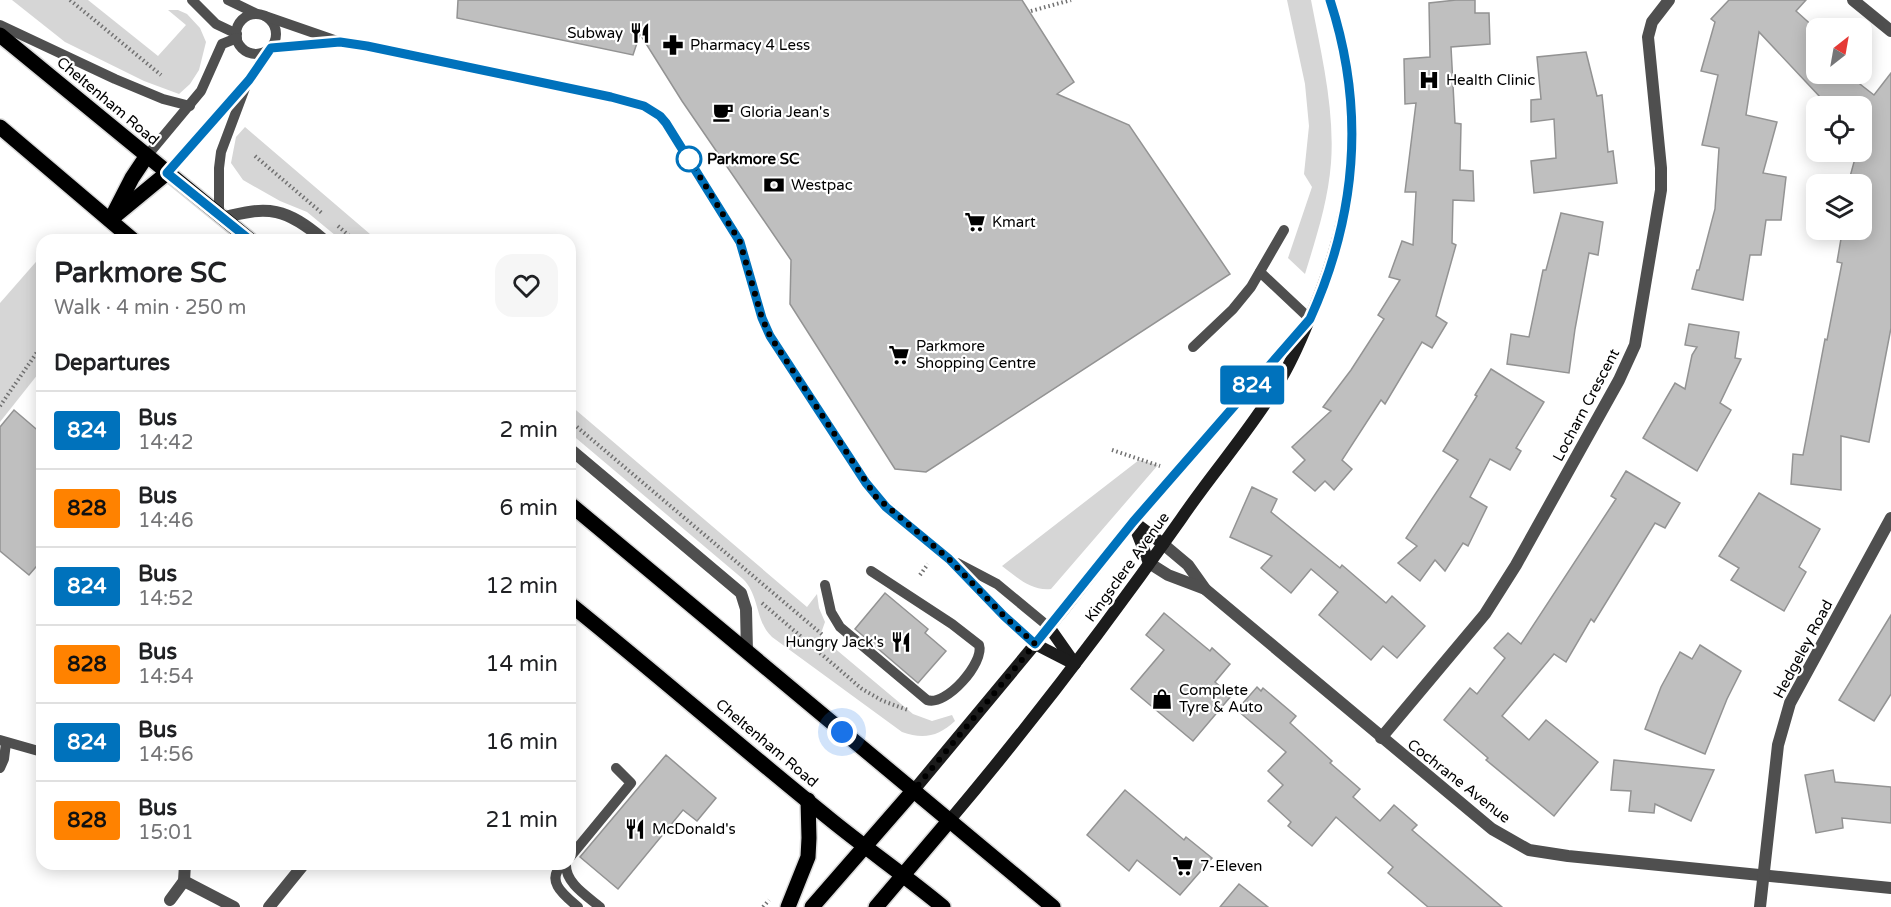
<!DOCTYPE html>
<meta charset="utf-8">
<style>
body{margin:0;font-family:"Varela Round",sans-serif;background:#f6f6f6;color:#202124;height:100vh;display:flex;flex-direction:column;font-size:22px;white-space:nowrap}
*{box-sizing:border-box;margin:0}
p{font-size:20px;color:#757577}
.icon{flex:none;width:33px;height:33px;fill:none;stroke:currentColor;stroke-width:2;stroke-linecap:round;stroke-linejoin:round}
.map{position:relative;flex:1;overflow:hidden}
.side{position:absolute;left:36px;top:234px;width:540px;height:636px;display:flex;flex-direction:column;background:#fff;border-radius:18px;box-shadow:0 3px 15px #0003}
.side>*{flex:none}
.badge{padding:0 12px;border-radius:4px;font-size:21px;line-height:39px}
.needle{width:39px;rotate:31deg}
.controls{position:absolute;left:1806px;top:18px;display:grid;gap:12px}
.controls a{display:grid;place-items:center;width:66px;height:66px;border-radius:12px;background:#fff;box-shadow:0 3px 15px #0003;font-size:30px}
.you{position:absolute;width:30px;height:30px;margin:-15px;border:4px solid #fff;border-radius:50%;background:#1a73e8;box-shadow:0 0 0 9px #1a73e833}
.map>.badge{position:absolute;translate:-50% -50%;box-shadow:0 0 0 3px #fff}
h2{padding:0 18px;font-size:22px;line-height:54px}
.round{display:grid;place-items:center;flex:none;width:63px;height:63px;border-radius:18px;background:#f6f6f6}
.head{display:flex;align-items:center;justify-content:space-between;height:102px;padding:0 18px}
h1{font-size:28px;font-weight:700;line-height:45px}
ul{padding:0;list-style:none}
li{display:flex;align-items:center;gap:18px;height:78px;padding:0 18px;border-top:2px solid #e0e0e0}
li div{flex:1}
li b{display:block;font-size:22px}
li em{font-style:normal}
li .badge{min-width:66px;font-weight:700;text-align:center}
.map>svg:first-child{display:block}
.green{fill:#d6d6d6}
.building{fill:#bfbfbf;stroke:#939393;stroke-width:1.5}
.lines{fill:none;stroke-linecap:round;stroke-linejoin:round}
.primary-casing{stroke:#dbdbdb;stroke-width:18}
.path{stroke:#717171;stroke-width:4;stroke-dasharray:1.5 3;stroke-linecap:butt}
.lane{stroke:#4f4f4f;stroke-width:10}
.street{stroke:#4f4f4f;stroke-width:12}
.secondary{stroke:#1c1c1c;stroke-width:12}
.primary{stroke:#000;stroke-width:15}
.line-casing{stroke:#fff;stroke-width:14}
.line{stroke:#0072bc;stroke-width:9}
.walk{stroke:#000;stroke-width:6;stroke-dasharray:0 10.8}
.stop-dot{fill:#fff;stroke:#0072bc;stroke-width:3}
.labels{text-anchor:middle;stroke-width:4.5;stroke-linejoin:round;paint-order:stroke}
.poi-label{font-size:15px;fill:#000;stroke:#fff;text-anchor:start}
.street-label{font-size:15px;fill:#000;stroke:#fff}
.stop-label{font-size:15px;font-weight:bold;fill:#000;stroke:#fff;text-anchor:start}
</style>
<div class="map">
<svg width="1891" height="907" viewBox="0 0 1891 907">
<rect width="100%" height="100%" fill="#fff"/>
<g class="green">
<path d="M 12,0 L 88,0 L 158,56 L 186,25 L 168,10 L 178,10 L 187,14 L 200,28 L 206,42 L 199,70 L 190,84 L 179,94 L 144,81 L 65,42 Z"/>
<path d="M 1287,0 L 1311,0 C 1321,53 1335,109 1331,163 C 1328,202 1316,238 1305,274 L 1288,258 L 1312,187 L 1304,174 L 1309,126 L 1305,84 Z"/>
<path d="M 245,127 L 377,240 L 341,240 L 307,212 L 280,201 L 243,180 L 231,163 L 236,137 Z"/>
<path d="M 42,255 L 42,369 L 0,422 L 0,303 Z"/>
<path d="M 570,405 L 807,607 L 817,594 L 819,608 L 825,622 L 820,636 L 913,714 L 932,721 L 952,715 L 955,721 C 939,736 924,740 902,732 L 772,637 C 755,621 760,596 743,579 L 570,433 Z"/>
<path d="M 1139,460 L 1158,465 L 1051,589 C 1031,591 1018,578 1002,566 Z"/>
</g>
<g class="building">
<path d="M 458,0 L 1022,0 L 1074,82 L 1057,94 L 1129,125 L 1230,274 L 926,472 L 895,469 L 790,304 L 791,260 L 682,101 L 640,34 L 633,55 L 457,18 Z"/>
<path d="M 1456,0 L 1475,0 L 1475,13 L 1489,13 L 1490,44 L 1451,47 L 1455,123 L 1461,124 L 1460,170 L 1473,171 L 1474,201 L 1453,200 L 1452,243 L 1456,245 L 1436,316 L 1447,323 L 1432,348 L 1422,342 L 1385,404 L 1381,400 L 1342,460 L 1352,469 L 1334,490 L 1325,481 L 1315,491 L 1293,472 L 1305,460 L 1292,447 L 1331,411 L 1323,407 L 1351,370 L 1384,319 L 1378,315 L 1400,280 L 1389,277 L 1402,241 L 1413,245 L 1416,192 L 1405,192 L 1416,103 L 1405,104 L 1404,59 L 1430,57 L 1429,3 Z"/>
<path d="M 1729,0 L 1806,0 L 1796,11 L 1816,29 L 1816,74 L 1847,74 L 1874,95 L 1891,73 L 1891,328 L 1869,442 L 1841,436 L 1841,490 L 1791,484 L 1793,454 L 1803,455 L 1825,339 L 1827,340 L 1842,263 L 1837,262 L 1842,233 L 1862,237 L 1862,184 L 1848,184 L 1854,162 L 1862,153 L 1862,106 L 1812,106 L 1821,98 L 1759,32 L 1746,115 L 1777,122 L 1763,173 L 1786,177 L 1781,220 L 1766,220 L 1761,255 L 1750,255 L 1743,300 L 1692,289 L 1697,270 L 1699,270 L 1715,209 L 1719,148 L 1702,145 L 1718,75 L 1701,71 L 1715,22 L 1711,19 Z"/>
<path d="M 1586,52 L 1597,96 L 1602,95 L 1608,152 L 1613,151 L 1617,183 L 1534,193 L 1531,161 L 1556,158 L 1554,119 L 1531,122 L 1531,100 L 1541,99 L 1537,57 Z"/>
<path d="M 1561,213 L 1603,222 L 1598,255 L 1589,253 L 1575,329 L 1569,373 L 1507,364 L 1511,334 L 1529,337 L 1543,270 L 1546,270 Z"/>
<path d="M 1689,324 L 1739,332 L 1735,358 L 1741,359 L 1720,403 L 1731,410 L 1697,471 L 1643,438 L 1675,383 L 1685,389 L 1692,355 L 1697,347 L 1685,345 Z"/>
<path d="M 1491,369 L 1544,402 L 1516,448 L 1521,451 L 1510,470 L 1490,459 L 1470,497 L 1487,507 L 1468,546 L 1463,543 L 1445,571 L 1435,560 L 1420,581 L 1398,563 L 1417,546 L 1406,538 L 1458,460 L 1443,451 L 1477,396 L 1475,395 Z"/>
<path d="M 14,410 L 42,434 L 42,560 L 29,575 L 0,551 L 0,427 Z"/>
<path d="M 1626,471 L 1680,503 L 1665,528 L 1655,523 L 1594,622 L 1591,619 L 1566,662 L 1554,654 L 1502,716 L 1529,740 L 1546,720 L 1598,762 L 1554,816 L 1486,760 L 1488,758 L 1444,720 L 1470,688 L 1477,694 L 1505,658 L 1494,648 L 1508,633 L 1521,644 L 1616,499 L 1611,496 Z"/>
<path d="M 1252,487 L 1277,499 L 1271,512 L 1340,568 L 1342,565 L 1386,603 L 1392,596 L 1425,626 L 1397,658 L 1383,646 L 1371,660 L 1319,615 L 1338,592 L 1311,569 L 1291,593 L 1261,568 L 1272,556 L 1230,537 Z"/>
<path d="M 1759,493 L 1820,529 L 1799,567 L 1806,572 L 1784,611 L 1731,580 L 1739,568 L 1719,556 Z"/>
<path d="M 885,593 L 928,629 L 925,633 L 946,651 L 918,683 L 855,629 Z"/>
<path d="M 1164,613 L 1210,651 L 1212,648 L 1230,664 L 1215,682 L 1231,696 L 1193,741 L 1131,689 L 1164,650 L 1146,635 Z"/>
<path d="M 1891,615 L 1891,694 L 1874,721 L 1839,700 Z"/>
<path d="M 1700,645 L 1741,671 L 1727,699 L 1705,754 L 1645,729 L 1661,687 L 1680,652 L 1692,659 Z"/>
<path d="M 1257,687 L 1261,691 L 1263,688 L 1296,716 L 1290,723 L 1332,761 L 1330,763 L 1360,789 L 1353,797 L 1380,821 L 1394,805 L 1417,825 L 1412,830 L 1502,907 L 1428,907 L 1388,873 L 1393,867 L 1336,817 L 1312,846 L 1288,826 L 1291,822 L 1268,801 L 1283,785 L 1268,771 L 1286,752 L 1237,710 Z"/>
<path d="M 666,755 L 716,798 L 697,821 L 683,810 L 618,889 L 580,857 Z"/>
<path d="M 1614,760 L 1714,770 L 1691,821 L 1655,804 L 1654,813 L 1629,811 L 1631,791 L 1611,790 Z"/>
<path d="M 1833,770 L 1835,782 L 1891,787 L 1891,823 L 1842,818 L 1843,828 L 1816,833 L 1805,775 Z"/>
<path d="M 1125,790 L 1184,840 L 1186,837 L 1212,858 L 1180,895 L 1137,860 L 1129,871 L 1087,835 Z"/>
<path d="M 1239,884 L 1268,907 L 1220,907 Z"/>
</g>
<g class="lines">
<g class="primary-casing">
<g id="primary">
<path d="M 0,35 L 250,240"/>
<path d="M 0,127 L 133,240"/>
<path d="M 113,215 L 132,178 L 146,157"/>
<path d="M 110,220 L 167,173"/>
<path d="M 570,504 L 1053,907"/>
<path d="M 570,604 C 658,675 743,749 831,820 C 868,850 907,877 943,907"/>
<path d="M 788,907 L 808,857 L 809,838 L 808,800"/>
<path d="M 812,907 L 914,790"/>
<path d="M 876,907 L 949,821"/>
</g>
</g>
<g class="path">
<path d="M 70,0 L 161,75"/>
<path d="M 1031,11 L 1071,0"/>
<path d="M 255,156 L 323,214"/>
<path d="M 338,226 L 354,240"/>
<path d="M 0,406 L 42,345"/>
<path d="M 570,421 L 824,636"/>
<path d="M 1112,450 L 1160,466"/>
<path d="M 920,575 L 928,564"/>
<path d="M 762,603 L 862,689 L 883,701 L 908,710"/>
<path d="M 763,907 L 769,900"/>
</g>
<g class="lane">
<path d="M 192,0 L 216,24 L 237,34"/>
<path d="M 228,0 L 257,14"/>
<circle cx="256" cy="34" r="20"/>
<path d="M 265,16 L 340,42 L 417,56 L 632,102 C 647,107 659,113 668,127 L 740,242 L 762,318 L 770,336 L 877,497 L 949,559 L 1004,616 L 1035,644"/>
<path d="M 0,25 L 115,79 L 163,99 L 190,106"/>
<path d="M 271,48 L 337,42"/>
<path d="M 146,157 L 201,91 L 222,44 L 237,38"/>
<path d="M 167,173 L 249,79 L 269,50"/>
<path d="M 219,216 L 219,168 L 221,152 L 245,88"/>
<path d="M 1260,272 L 1310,319"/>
<path d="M 1193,347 L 1233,309 L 1251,287 L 1284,230"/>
<path d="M 957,563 L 997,584 L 1049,627"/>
<path d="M 825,585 L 831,612 L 840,627 L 927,700 C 946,707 985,662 979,645 L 952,624 L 871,571"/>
<path d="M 0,740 L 42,752"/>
<path d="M 0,768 L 4,759 L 6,743"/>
<path d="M 570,857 L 631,783 L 616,768"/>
<path d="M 563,864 C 544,881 565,896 578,907"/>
<path d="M 566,864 C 565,883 587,896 600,907"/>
</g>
<g class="street">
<path d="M 1853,0 L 1891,31"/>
<path d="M 222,218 C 269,205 286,208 324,240"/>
<path d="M 570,449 L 741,593 L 746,609 L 747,652"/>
<path d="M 1163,544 L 1188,565 L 1205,589 L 1492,829 L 1529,850 L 1568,856 L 1891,888"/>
<path d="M 1149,563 L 1168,575 L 1205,589"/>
<path d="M 1381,738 L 1485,614 L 1516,565 L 1619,380 L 1635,345 L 1661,190 L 1661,168 L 1648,37 L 1652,22 L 1669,0"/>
<path d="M 184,881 L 234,907"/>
<path d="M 170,900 L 184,881 L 185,864"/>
<path d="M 269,907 L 304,864"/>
<path d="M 1760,907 L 1778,745 L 1790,703 L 1891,518"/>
</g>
<g class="secondary">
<path d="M 1133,522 L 1149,563"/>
<path d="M 1134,522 L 1163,544"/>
<path d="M 1049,627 L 1075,664"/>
<path d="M 1035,644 L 1074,664"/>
<path d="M 914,790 L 1061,613 L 1133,522 L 1303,327"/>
<path d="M 949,821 C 1031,724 1108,623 1181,519 C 1212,473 1250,431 1278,384 C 1291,363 1300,342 1309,320 C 1357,211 1366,114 1330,0"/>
</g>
<use href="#primary" class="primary"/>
</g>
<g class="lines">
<g class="line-casing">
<path id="line" d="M 250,240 L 167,173 L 249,80 L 271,48 L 340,42 L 367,46 L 611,97 L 644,106 L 660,116 L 666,123 L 740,242 L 762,318 L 770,336 L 866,483 L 886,507 L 949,559 L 1004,616 L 1035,644 L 1133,522 L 1310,319 C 1357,215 1366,110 1330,0"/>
</g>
<use href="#line" class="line"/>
<path class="walk" d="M 689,159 L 740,242 L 762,318 L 770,336 L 876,497 L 949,559 L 1004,616 L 1035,644 L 914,790 L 842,732"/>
</g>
<defs>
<g id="restaurant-bare" transform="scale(1.62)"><path d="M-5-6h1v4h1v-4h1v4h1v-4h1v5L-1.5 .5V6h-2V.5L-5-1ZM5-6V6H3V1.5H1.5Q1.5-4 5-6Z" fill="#000" stroke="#fff" stroke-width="2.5" paint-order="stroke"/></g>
<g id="pharmacy-bare" transform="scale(1.62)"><path d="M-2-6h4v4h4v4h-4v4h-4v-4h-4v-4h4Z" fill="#000" stroke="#fff" stroke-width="2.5" paint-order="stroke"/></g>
<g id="hospital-bare" transform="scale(1.62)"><path d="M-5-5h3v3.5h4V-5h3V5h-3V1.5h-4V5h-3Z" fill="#000" stroke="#fff" stroke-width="2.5" paint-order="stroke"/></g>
<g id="cafe-bare" transform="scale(1.62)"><path d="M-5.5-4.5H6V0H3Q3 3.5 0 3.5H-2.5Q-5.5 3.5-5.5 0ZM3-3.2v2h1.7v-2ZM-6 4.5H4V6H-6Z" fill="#000" stroke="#fff" stroke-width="2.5" paint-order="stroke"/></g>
<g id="bank-bare" transform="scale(1.62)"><path d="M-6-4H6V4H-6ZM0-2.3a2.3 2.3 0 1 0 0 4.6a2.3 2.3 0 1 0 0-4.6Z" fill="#000" stroke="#fff" stroke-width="2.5" paint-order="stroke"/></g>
<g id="supermarket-bare" transform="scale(1.62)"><path d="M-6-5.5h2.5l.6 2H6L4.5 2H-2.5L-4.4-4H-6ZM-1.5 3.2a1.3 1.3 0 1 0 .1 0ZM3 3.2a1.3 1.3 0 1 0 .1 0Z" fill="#000" stroke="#fff" stroke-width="2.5" paint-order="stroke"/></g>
<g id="shop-bare" transform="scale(1.62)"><path d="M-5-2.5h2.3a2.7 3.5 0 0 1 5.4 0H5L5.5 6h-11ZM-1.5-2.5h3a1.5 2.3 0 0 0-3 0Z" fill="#000" stroke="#fff" stroke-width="2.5" paint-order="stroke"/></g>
</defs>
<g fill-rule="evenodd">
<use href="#restaurant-bare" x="640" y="33"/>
<use href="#pharmacy-bare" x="673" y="45"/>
<use href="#hospital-bare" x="1429" y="80"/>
<use href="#cafe-bare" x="723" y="112"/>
<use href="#bank-bare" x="774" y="185"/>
<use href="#supermarket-bare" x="975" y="222"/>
<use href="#supermarket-bare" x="899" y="355"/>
<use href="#restaurant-bare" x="901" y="642"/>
<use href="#shop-bare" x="1162" y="699"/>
<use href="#restaurant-bare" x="635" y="829"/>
<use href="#supermarket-bare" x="1183" y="866"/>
</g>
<circle class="stop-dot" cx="689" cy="159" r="12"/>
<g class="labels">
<g class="poi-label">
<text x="623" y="38" text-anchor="end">Subway</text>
<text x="690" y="50">Pharmacy 4 Less</text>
<text x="1446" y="85">Health Clinic</text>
<text x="740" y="117">Gloria Jean's</text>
<text x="791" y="190">Westpac</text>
<text x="992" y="227">Kmart</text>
<text x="916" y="351">Parkmore<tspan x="916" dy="17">Shopping Centre</tspan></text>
<text x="884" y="647" text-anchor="end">Hungry Jack's</text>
<text x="1179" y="695">Complete<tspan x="1179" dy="17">Tyre &amp; Auto</tspan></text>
<text x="652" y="834">McDonald's</text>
<text x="1200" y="871">7-Eleven</text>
</g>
<g class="street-label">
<text transform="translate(108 101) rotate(40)" y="5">Cheltenham Road</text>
<text transform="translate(1586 405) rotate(-62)" y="5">Locharn Crescent</text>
<text transform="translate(1127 567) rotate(-54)" y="5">Kingsclere Avenue</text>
<text transform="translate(1803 649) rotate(-62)" y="5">Hedgeley Road</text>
<text transform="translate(767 743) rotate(40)" y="5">Cheltenham Road</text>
<text transform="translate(1459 781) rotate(38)" y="5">Cochrane Avenue</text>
</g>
<g class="stop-label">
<text x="707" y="164">Parkmore SC</text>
</g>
</g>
</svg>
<div class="controls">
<a><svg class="needle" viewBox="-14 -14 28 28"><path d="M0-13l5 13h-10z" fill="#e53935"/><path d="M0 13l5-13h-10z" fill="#757577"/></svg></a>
<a><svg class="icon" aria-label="locate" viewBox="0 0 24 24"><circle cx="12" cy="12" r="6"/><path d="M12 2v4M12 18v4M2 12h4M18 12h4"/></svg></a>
<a><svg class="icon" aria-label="layers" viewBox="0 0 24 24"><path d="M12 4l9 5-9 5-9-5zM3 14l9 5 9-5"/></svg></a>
</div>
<div class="you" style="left:842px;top:732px"></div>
<b class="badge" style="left:1252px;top:385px;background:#0072bc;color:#fff">824</b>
<section class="side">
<div class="head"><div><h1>Parkmore SC</h1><p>Walk · 4 min · 250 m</p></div><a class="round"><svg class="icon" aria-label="heart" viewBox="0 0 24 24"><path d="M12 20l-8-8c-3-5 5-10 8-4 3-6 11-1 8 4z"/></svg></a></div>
<h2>Departures</h2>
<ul>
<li><span class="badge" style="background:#0072bc;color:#fff">824</span><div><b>Bus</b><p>14:42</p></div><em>2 min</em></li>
<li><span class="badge" style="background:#ff8200;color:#111">828</span><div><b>Bus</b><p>14:46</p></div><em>6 min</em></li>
<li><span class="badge" style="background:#0072bc;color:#fff">824</span><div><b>Bus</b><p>14:52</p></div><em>12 min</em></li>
<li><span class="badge" style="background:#ff8200;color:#111">828</span><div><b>Bus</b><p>14:54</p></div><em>14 min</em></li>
<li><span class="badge" style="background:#0072bc;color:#fff">824</span><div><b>Bus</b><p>14:56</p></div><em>16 min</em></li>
<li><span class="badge" style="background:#ff8200;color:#111">828</span><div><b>Bus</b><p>15:01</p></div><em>21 min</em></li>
</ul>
</section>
</div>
